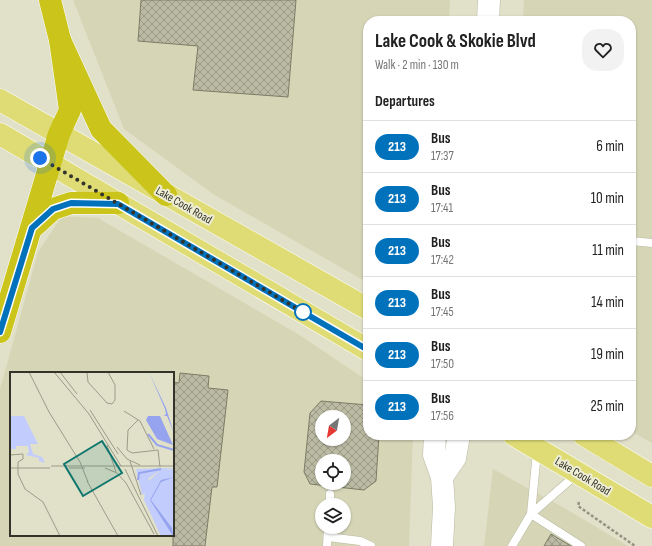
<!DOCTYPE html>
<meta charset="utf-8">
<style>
body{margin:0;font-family:"Sofia Sans Condensed",sans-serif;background:#f2f2f2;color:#222;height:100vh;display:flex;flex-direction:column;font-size:15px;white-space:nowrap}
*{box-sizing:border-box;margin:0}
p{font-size:13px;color:#767676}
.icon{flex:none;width:22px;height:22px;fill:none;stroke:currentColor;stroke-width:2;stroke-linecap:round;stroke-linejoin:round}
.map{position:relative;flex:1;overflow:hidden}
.sheet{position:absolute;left:363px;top:16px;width:273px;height:424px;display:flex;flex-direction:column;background:#fff;border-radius:16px;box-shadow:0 1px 3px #0004}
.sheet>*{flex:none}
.badge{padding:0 8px;border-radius:13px;font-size:14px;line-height:26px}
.needle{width:26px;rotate:211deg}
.buttons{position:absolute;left:315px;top:410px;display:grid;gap:8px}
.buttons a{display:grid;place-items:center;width:36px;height:36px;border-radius:50%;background:#fff;box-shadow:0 1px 3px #0004;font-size:20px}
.you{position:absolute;width:20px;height:20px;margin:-10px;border:3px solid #fff;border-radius:50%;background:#1a73e8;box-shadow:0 0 0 6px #1a73e833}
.map>.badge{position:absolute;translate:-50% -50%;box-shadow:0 0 0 2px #fff}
h2{padding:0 12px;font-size:15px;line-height:36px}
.round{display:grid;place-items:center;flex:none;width:42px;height:42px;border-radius:16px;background:#f2f2f2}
.summary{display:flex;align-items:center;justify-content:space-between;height:68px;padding:0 12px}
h1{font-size:19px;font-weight:700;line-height:30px}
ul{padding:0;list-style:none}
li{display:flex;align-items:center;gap:12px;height:52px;padding:0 12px;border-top:1px solid #e0e0e0}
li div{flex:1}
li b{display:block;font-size:15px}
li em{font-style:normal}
li .badge{min-width:44px;font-weight:700;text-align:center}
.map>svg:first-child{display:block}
.built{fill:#d6d6b7;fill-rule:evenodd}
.building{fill:url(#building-cross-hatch);stroke:#7d7d67;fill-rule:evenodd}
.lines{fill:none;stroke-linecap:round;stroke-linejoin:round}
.lane-casing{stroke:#b9b9a2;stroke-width:9}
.secondary-casing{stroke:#b9b9a2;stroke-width:23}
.primary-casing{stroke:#fff;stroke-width:23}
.highway-casing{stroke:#fff;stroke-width:23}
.path{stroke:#939382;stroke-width:2.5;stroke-dasharray:3 2;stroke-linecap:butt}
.lane{stroke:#fff;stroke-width:8}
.secondary{stroke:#fff;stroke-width:22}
.primary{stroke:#dfdc76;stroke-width:22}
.highway{stroke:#cac41b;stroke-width:22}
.line-casing{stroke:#fff;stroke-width:9}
.line{stroke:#0072bc;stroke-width:6}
.walk{stroke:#33332a;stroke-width:4;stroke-dasharray:0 7.2}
.stop-dot{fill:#fff;stroke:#0072bc;stroke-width:2}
.labels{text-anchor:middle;stroke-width:4;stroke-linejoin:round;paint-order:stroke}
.street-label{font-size:12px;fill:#33332a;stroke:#eeeed6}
.inset-river{fill:none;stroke:#96a3ee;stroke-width:2}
.inset-road{fill:none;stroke:#9b9b89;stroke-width:1}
.view{fill:#0f766e;fill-opacity:0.15;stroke:#0f766e;stroke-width:2}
.inset-edge{fill:none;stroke:#33332a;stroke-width:2}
</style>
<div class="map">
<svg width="652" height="546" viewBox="0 0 652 546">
<defs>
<pattern id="building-cross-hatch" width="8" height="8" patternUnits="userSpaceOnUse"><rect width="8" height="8" fill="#bbbba4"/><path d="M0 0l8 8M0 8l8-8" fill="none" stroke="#999986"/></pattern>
</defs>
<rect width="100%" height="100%" fill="#e1e1c9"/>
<g class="built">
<path d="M 73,0 L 450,0 L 449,21 L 368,21 L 368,283 L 213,194 L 124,129 Z"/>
<path d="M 524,0 L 652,0 L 652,443 L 631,431 L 631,21 L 523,21 Z"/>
<path d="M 62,216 L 98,218 L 298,334 L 368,381 L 368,435 L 413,435 L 409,546 L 0,546 L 0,389 L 38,252 ZM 11,373 L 173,373 L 173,535 L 11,535 ZM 322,417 L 344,417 L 344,439 L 322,439 ZM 322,461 L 344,461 L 344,483 L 322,483 ZM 322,505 L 344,505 L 344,527 L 322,527 Z"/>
<path d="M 493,469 L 566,509 L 628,546 L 484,546 Z"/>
</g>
<g class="building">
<path d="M 141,0 L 296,0 L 288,97 L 193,90 L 198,46 L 138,41 Z"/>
<path d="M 180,373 L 209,376 L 208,388 L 228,390 L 217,487 L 212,487 L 205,546 L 173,546 L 173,382 L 179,383 Z"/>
<path d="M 321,401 L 368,405 L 368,435 L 379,435 L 376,481 L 364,490 L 310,484 L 304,472 L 310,413 ZM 322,417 L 344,417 L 344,439 L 322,439 ZM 322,461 L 344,461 L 344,483 L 322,483 Z"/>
<path d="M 551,534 L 571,546 L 544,546 Z"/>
</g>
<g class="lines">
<g class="lane-casing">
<g id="lane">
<path d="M 631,241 L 652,243"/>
<path d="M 330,505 L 330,494"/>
<path d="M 531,514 L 537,452"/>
<path d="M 531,514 L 577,474"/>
<path d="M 328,537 L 360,541 L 371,546"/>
<path d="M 327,546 L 328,527"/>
<path d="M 512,546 L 531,514 L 581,546"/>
</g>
</g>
<g class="secondary-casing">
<g id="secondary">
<path d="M 488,21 L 489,0"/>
<path d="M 435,435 L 434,455 L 442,477 L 444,507 L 442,546"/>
<path d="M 442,477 L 455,458 L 459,435"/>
</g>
</g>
<g class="primary-casing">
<g id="primary">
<path d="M 0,100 L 368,309"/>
<path d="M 0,134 L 368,350"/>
<path d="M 514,435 L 652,517"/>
<path d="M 584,435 L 652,476"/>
</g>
</g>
<g class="highway-casing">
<g id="highway">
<path d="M 50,0 L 60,40 L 101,129 L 166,195"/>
<path d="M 32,228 L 53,209 L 71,203 L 118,203"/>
<path d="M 0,332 L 59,134 L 70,110 L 60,40"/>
</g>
</g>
<path class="path" d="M 579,502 L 578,506 L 635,546"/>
<use href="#lane" class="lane"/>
<use href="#secondary" class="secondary"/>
<use href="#primary" class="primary"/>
<use href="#highway" class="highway"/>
</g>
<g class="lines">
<g class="line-casing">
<path id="line" d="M 0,332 L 32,228 L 53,209 L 71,203 L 118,204 L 368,350"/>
</g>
<use href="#line" class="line"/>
<path class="walk" d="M 40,158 L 303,312"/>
</g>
<circle class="stop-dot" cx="303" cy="312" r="8"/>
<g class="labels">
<g class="street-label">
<text transform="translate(184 205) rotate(30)" y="4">Lake Cook Road</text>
<text transform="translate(583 476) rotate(31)" y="4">Lake Cook Road</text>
</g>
</g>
<g transform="translate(10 372)">
<rect width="164" height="164" fill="#e1e1c9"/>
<path d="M 0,71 L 20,72 L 23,82 L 32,85 L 35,91 L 29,89 L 29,86 L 16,83 L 19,80 L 18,74 L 6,74 L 6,77 L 1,77 ZM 164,96 L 148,100 L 139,106 L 135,121 L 132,123 L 126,97 Z" fill="#c3cdfd"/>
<path d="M 0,44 L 14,44 L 28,72 L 0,72 ZM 164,97 L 164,164 L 151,164 L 134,128 L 136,111 L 150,99 Z" fill="#c3cdfd"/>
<path d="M 139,0 L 156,36 L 164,61 L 157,44 L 154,44 L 156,42 L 155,37 ZM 138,44 L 150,44 L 163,73 L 147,67 L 136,48 ZM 164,105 L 151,110 L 141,128 L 162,156 L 163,164 L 140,128 L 151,108 Z" fill="#96a3ee"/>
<path class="inset-river" d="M 138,62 L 147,73 L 164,78M 128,108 L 129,101 L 151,97"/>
<path class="inset-road" d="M 19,0 L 39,40 L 70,90 L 78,110M 44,0 L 79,42 L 111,94M 50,0 L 67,22M 77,0 L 78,10 L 97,31 L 102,32 L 105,28 L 105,13 L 98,0M 80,38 L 108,82M 114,39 L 130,49 L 144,77M 128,48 L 118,58 L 117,78 L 122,81 L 148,78 L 150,95M 97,73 L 106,100M 107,75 L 117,87 L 130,93M 0,83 L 13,82 L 13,87 L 8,90M 120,89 L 131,123M 8,90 L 8,102 L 15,117 L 33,130 L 50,164M 41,94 L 164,94M 0,96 L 40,96M 59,96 L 75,96M 95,96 L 107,101 L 116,111 L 144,162M 115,97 L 148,164M 77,109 L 108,164M 0,130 L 0,146"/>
<path class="view" d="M 92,69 L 112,101 L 73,124 L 54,92 Z"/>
<rect width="164" height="164" class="inset-edge"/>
</g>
</svg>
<div class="buttons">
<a><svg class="needle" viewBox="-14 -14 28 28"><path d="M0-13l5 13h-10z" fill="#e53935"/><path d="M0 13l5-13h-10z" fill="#767676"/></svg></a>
<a><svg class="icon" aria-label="locate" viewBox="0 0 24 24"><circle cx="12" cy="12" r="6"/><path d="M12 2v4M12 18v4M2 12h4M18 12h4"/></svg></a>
<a><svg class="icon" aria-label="layers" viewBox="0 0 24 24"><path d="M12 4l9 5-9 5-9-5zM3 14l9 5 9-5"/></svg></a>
</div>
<div class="you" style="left:40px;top:158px"></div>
<section class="sheet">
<div class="summary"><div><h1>Lake Cook &amp; Skokie Blvd</h1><p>Walk · 2 min · 130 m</p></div><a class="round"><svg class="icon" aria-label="heart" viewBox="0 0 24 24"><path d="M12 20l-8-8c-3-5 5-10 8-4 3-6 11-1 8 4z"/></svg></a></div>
<h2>Departures</h2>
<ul>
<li><span class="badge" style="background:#0072bc;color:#fff">213</span><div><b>Bus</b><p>17:37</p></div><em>6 min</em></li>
<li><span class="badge" style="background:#0072bc;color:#fff">213</span><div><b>Bus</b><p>17:41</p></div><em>10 min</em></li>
<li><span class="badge" style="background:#0072bc;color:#fff">213</span><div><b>Bus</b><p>17:42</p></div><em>11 min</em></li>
<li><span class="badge" style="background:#0072bc;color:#fff">213</span><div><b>Bus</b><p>17:45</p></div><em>14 min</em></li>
<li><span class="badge" style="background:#0072bc;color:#fff">213</span><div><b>Bus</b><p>17:50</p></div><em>19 min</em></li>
<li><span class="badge" style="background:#0072bc;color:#fff">213</span><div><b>Bus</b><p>17:56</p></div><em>25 min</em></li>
</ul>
</section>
</div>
